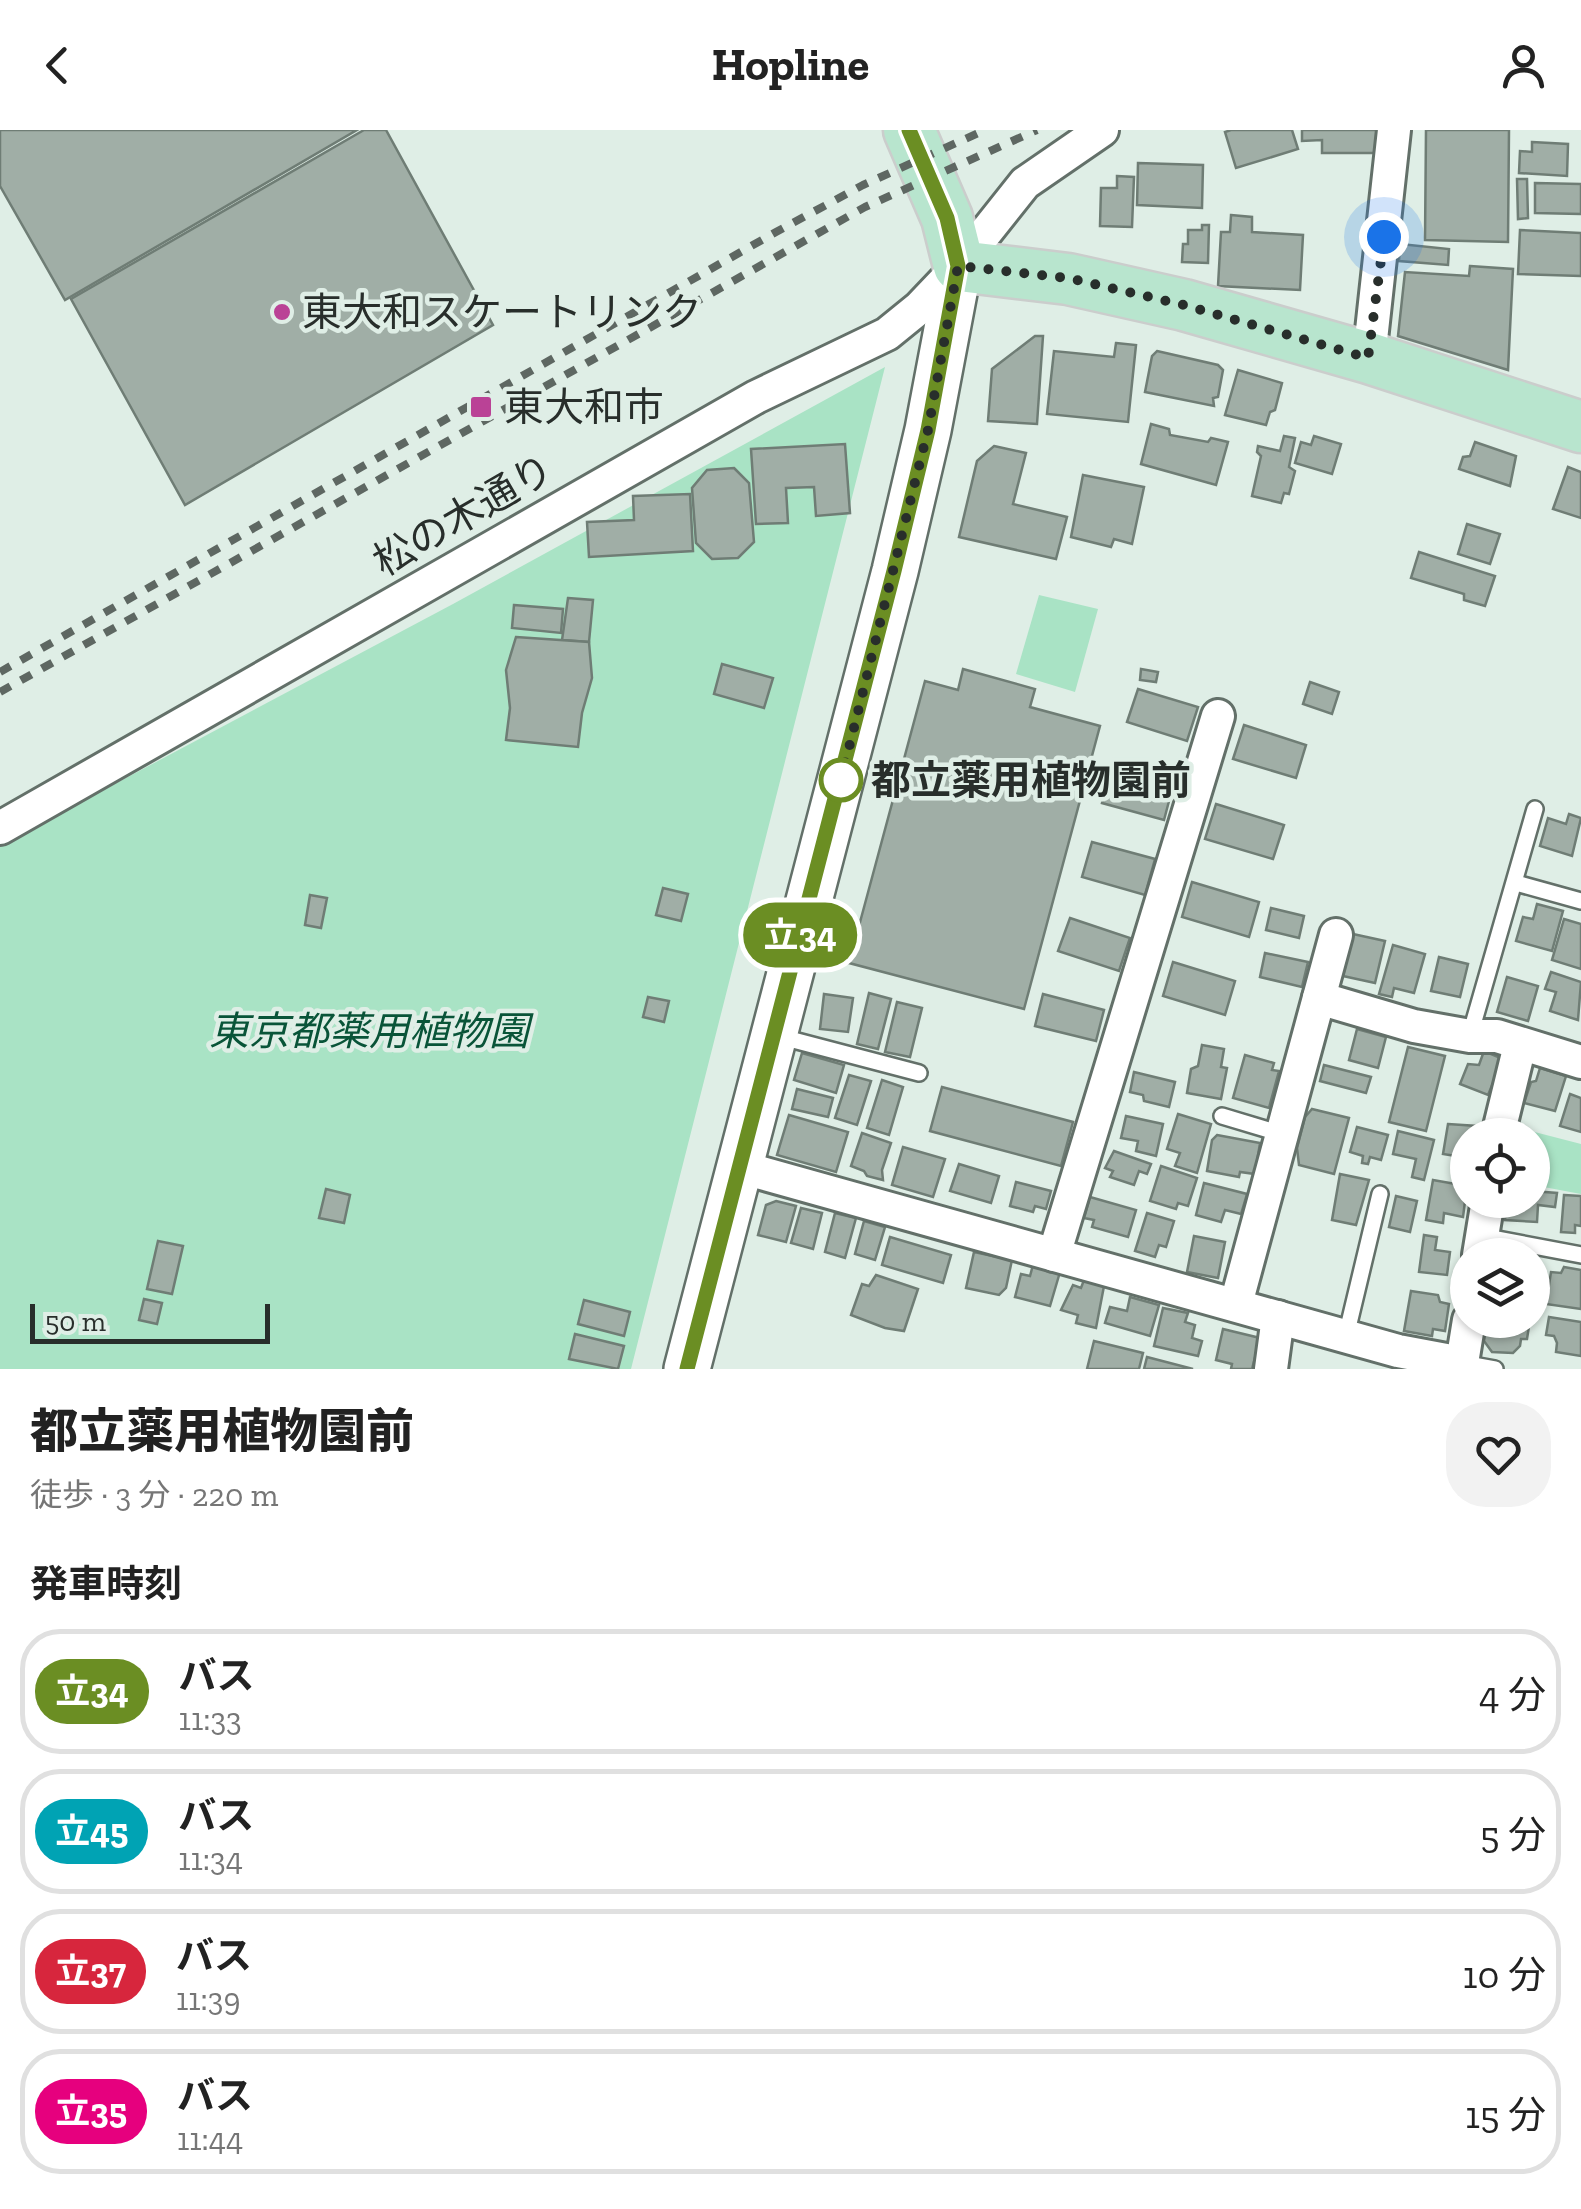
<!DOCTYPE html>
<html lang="ja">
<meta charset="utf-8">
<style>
body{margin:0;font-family:"Zilla Slab","Noto Sans JP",serif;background:#f2f2f2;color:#222;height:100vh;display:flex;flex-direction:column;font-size:38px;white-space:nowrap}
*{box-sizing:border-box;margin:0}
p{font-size:32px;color:#767676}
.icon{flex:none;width:55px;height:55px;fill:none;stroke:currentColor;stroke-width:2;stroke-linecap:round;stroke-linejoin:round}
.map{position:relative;height:1239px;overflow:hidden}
.details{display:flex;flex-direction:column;background:#fff;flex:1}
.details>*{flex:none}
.badge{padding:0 20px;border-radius:32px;font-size:35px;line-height:65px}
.controls{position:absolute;left:1450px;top:988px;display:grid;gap:20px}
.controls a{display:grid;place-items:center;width:100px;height:100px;border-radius:50%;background:#fff;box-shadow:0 2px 8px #0004;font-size:50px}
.scale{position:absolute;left:30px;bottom:25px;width:240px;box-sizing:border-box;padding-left:10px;border:5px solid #282e2b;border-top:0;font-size:28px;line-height:35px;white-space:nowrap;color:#282e2b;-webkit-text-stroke:8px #dfeee6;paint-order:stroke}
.you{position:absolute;width:50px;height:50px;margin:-25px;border:8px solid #fff;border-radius:50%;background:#1a73e8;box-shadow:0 0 0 15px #1a73e833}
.map>.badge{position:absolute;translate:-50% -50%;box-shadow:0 0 0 5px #fff}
h2{padding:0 30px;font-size:38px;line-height:90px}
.round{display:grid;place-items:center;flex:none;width:105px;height:105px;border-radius:40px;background:#f2f2f2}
.overview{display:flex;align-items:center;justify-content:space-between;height:170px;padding:0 30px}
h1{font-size:48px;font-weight:800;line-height:75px}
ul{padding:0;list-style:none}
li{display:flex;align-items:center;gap:30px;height:125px;margin:0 20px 15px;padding:0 10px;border:5px solid #e0e0e0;border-radius:40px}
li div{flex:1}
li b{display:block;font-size:38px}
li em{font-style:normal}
li .badge{min-width:110px;font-weight:700;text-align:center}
header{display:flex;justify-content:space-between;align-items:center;height:130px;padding:0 30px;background:#fff;font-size:45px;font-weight:800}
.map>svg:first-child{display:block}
.green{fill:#a9e3c5}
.building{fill:#a0aea6;stroke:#6f7d75;stroke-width:2.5}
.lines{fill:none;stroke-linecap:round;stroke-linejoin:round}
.service-casing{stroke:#637069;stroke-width:20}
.minor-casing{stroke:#637069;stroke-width:38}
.secondary-casing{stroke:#637069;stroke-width:50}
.primary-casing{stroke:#cbcdcc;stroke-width:55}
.service{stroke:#fff;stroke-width:15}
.minor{stroke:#fff;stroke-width:32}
.secondary{stroke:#fff;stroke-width:45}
.primary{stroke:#b8e5ce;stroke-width:50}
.rail{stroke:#5e6762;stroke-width:8;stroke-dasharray:12 12;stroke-linecap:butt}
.line-casing{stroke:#fff;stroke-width:22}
.line{stroke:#6b8e23;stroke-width:15}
.walk{stroke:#282e2b;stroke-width:10;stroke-dasharray:0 18}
.poi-dot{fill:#ba4296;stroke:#dfeee6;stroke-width:4}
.stop-dot{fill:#fff;stroke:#6b8e23;stroke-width:5}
.labels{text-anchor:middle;stroke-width:9;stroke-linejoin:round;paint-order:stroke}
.poi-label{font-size:40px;fill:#282e2b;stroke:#dfeee6;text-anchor:start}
.street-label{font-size:40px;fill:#282e2b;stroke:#dfeee6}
.stop-label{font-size:40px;font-weight:bold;fill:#282e2b;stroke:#dfeee6;text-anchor:start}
.park-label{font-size:40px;font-style:italic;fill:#095438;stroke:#dfeee6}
</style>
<header><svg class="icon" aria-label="back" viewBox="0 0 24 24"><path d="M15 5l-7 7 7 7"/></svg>Hopline<svg class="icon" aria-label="person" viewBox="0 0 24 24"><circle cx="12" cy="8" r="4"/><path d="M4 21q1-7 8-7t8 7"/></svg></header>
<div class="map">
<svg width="1581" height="1239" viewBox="0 0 1581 1239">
<rect width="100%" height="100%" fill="#dfeee6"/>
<g class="green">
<path d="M 885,237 L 631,1239 L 0,1239 L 0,715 L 453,474 Z"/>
<path d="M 1039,465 L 1098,479 L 1075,562 L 1016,544 Z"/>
<path d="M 1512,996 L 1581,1014 L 1581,1064 L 1533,1055 L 1532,1005 L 1511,1005 Z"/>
</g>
<g class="building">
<path d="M 0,0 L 357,0 L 65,170 L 0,56 Z"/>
<path d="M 364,0 L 386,0 L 493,195 L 185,375 L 71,169 Z"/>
<path d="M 1231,0 L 1292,0 L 1298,19 L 1236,38 L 1225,2 Z"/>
<path d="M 1302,0 L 1377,0 L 1377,23 L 1322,23 L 1322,10 L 1302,11 Z"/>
<path d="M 1426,0 L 1509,0 L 1508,112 L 1425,110 Z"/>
<path d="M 1532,12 L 1568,14 L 1567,46 L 1519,43 L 1520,21 L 1532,22 Z"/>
<path d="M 1138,33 L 1203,35 L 1202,78 L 1137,75 Z"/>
<path d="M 1117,46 L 1134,47 L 1132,97 L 1100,96 L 1101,58 L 1117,58 Z"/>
<path d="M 1517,49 L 1527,49 L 1528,88 L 1518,89 Z"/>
<path d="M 1535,53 L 1581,54 L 1581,84 L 1535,83 Z"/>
<path d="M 1231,85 L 1252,87 L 1252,102 L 1303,105 L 1300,160 L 1218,156 L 1221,102 L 1230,102 Z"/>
<path d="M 1202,95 L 1209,95 L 1208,133 L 1182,132 L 1183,114 L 1188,114 L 1188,100 L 1202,100 Z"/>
<path d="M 1520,100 L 1581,103 L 1581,146 L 1518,144 Z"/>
<path d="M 1400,114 L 1449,119 L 1448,135 L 1399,131 Z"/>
<path d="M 1470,136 L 1513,139 L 1508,240 L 1398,206 L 1405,142 L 1469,146 Z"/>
<path d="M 1035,206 L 1043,206 L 1037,294 L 988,291 L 992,239 Z"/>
<path d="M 1116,213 L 1136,215 L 1128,292 L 1047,284 L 1054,221 L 1114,227 Z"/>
<path d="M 1157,221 L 1218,235 L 1223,240 L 1218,267 L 1213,268 L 1214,276 L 1145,262 L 1152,226 Z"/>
<path d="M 1238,240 L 1282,253 L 1275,280 L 1270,282 L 1266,295 L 1225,285 Z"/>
<path d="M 1151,294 L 1169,299 L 1170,305 L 1208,312 L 1211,308 L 1228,312 L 1216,355 L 1141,334 Z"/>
<path d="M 1284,306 L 1295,308 L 1289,337 L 1295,341 L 1289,364 L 1284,363 L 1281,373 L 1252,366 L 1261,326 L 1257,322 L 1258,316 L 1280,321 Z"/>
<path d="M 1314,306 L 1341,314 L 1332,344 L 1295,333 L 1301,312 L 1311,315 Z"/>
<path d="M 1475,312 L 1516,326 L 1510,356 L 1459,339 L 1463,327 L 1470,326 Z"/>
<path d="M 845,314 L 850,383 L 816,386 L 814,357 L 786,358 L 788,393 L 756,394 L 751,319 Z"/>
<path d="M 994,316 L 1026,323 L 1013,374 L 1067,387 L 1056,429 L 959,407 L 977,331 Z"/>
<path d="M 1568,337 L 1581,342 L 1581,388 L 1553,379 Z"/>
<path d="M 734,338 L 749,353 L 754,412 L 738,428 L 712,429 L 696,413 L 692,358 L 707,340 Z"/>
<path d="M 1083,345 L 1144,357 L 1132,414 L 1114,409 L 1111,417 L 1071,407 Z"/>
<path d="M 690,364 L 693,421 L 589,427 L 587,392 L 634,390 L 633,366 Z"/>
<path d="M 1467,394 L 1500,404 L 1490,434 L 1458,424 Z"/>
<path d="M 1419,422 L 1495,446 L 1485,476 L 1464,470 L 1464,464 L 1411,448 Z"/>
<path d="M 568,468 L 593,470 L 589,512 L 562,510 Z"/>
<path d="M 514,475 L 563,479 L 561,503 L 512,498 Z"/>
<path d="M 516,507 L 589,512 L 592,548 L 582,583 L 578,617 L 506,610 L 510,578 L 506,540 Z"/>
<path d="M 722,534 L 773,548 L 764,578 L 714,564 Z"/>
<path d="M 963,539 L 1035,559 L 1030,577 L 1100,596 L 1024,879 L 849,833 L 925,551 L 958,560 Z"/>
<path d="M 1141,539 L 1158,542 L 1156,552 L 1140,550 Z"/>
<path d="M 1310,552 L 1339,562 L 1332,584 L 1303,574 Z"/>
<path d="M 1138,559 L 1198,577 L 1187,611 L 1127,592 Z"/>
<path d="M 1244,595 L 1306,615 L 1296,648 L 1233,629 Z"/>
<path d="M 1111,640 L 1173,656 L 1164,690 L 1102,673 Z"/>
<path d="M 1216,674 L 1284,695 L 1273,729 L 1205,709 Z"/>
<path d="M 1569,684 L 1581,688 L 1572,726 L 1540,716 L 1548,688 L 1566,694 Z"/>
<path d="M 1092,712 L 1155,729 L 1145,765 L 1082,747 Z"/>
<path d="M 1192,752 L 1259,772 L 1249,807 L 1182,787 Z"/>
<path d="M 663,758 L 688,764 L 681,791 L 656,785 Z"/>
<path d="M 310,765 L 327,768 L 321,798 L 305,795 Z"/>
<path d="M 1537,774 L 1563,781 L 1552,821 L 1516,811 L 1523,787 L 1533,789 Z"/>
<path d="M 1271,778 L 1304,786 L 1299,808 L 1266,800 Z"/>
<path d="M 1070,788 L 1130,808 L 1119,841 L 1058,821 Z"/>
<path d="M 1564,789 L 1581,794 L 1581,839 L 1552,830 Z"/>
<path d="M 1353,804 L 1385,811 L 1375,853 L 1343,846 Z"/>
<path d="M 1393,815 L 1425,824 L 1414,863 L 1394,858 L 1392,867 L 1379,864 Z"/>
<path d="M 1265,823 L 1308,832 L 1302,857 L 1260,847 Z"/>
<path d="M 1439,827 L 1468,834 L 1460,867 L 1431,861 Z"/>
<path d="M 1173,832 L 1235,851 L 1225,885 L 1163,866 Z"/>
<path d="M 1551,842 L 1581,852 L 1578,890 L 1550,881 L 1556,862 L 1545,859 Z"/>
<path d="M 1507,847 L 1538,856 L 1528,891 L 1497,882 Z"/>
<path d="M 869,863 L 891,869 L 878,919 L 857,914 Z"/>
<path d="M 824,864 L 853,868 L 848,902 L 820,899 Z"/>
<path d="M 1043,864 L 1104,880 L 1096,911 L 1035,896 Z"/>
<path d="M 648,867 L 669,871 L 664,892 L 643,887 Z"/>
<path d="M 897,872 L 922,878 L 910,927 L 885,922 Z"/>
<path d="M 1357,899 L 1386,907 L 1378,938 L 1349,930 Z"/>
<path d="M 1202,915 L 1224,919 L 1221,937 L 1227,938 L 1221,969 L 1187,963 L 1191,939 L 1198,936 Z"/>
<path d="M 1408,917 L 1445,926 L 1426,1001 L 1389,992 Z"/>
<path d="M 1484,921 L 1503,929 L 1488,965 L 1460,954 L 1468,934 L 1479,935 Z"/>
<path d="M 802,923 L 844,935 L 836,963 L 794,950 Z"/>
<path d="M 1245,925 L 1274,933 L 1272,940 L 1279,941 L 1269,978 L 1233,968 Z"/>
<path d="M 1324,935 L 1371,947 L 1366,963 L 1320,951 Z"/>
<path d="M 1540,938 L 1566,946 L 1555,981 L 1524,973 L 1531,952 L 1536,951 Z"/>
<path d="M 1134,942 L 1175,952 L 1169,977 L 1144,971 L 1143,965 L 1130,962 Z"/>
<path d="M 849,945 L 871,951 L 857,995 L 835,988 Z"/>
<path d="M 882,950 L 903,957 L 889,1005 L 867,998 Z"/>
<path d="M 942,957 L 1073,992 L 1061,1036 L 930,1001 Z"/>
<path d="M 797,959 L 833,968 L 828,987 L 792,979 Z"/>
<path d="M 1570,964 L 1581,968 L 1581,1002 L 1560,996 Z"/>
<path d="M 1312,979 L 1349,988 L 1334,1044 L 1299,1035 L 1297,1018 L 1305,987 Z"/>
<path d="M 1178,984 L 1211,994 L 1197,1043 L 1175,1036 L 1180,1023 L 1167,1019 Z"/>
<path d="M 789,985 L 848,1002 L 836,1042 L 777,1025 Z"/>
<path d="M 1126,986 L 1163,994 L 1156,1026 L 1136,1021 L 1138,1011 L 1121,1008 Z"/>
<path d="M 1448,994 L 1477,996 L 1475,1005 L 1468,1005 L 1468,1028 L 1443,1024 Z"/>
<path d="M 1357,997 L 1388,1005 L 1381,1030 L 1370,1027 L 1368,1034 L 1362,1033 L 1363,1026 L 1350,1022 Z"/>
<path d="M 1398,1001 L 1434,1010 L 1424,1050 L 1412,1047 L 1416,1029 L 1393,1024 Z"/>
<path d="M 862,1003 L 891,1013 L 882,1040 L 883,1050 L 867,1046 L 864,1041 L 851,1036 Z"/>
<path d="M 1217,1005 L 1260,1013 L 1255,1044 L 1240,1042 L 1239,1047 L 1207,1041 L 1212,1010 Z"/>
<path d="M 903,1017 L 945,1029 L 933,1067 L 892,1055 Z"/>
<path d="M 1114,1021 L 1151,1034 L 1147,1044 L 1139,1041 L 1134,1055 L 1110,1047 L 1113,1041 L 1105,1038 Z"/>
<path d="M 959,1034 L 999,1046 L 991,1073 L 950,1061 Z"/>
<path d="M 1161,1036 L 1197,1048 L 1188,1076 L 1178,1073 L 1176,1079 L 1150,1071 Z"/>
<path d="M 1340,1044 L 1369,1050 L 1356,1095 L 1332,1090 Z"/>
<path d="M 1433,1050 L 1467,1056 L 1463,1087 L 1444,1083 L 1443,1093 L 1426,1090 Z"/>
<path d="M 1016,1052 L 1051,1061 L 1046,1079 L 1035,1076 L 1033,1082 L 1010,1076 Z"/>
<path d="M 1204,1053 L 1247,1064 L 1241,1084 L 1225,1080 L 1221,1092 L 1196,1085 Z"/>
<path d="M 326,1059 L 350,1065 L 344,1093 L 319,1088 Z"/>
<path d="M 1532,1061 L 1557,1063 L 1555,1077 L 1538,1075 L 1537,1092 L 1505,1090 L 1507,1070 L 1532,1070 Z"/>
<path d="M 1564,1065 L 1581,1066 L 1581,1096 L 1575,1095 L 1575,1103 L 1561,1102 Z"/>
<path d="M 1396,1066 L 1417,1071 L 1410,1102 L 1389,1097 Z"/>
<path d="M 1090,1067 L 1136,1080 L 1128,1107 L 1092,1097 L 1094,1090 L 1084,1088 Z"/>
<path d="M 776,1071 L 796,1076 L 786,1112 L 758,1105 L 766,1075 Z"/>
<path d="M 801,1078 L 822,1083 L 813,1119 L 791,1113 Z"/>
<path d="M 835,1083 L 856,1088 L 845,1128 L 825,1122 Z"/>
<path d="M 1147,1083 L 1174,1091 L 1166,1117 L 1159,1115 L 1155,1127 L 1135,1121 Z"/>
<path d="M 864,1091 L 885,1097 L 875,1130 L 855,1124 Z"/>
<path d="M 1424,1105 L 1437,1107 L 1435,1120 L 1450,1122 L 1447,1145 L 1419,1142 Z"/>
<path d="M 1194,1106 L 1225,1112 L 1218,1148 L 1187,1142 Z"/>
<path d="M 890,1107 L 951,1125 L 943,1153 L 882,1135 Z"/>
<path d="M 158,1111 L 183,1116 L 172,1164 L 147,1159 Z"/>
<path d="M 974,1122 L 1012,1130 L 1006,1158 L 999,1165 L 966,1158 Z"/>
<path d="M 1033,1135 L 1060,1142 L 1050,1176 L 1015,1167 L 1021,1144 L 1030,1146 Z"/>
<path d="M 1564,1137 L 1581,1140 L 1581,1179 L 1546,1174 L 1551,1142 L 1561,1143 Z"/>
<path d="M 876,1145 L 918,1159 L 904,1201 L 885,1198 L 851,1185 L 862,1154 L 869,1156 Z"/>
<path d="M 1084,1150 L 1104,1156 L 1096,1198 L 1076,1193 L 1078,1185 L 1061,1180 L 1073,1155 L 1081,1158 Z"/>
<path d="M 1411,1161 L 1438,1165 L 1440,1172 L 1449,1174 L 1445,1201 L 1433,1199 L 1432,1206 L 1404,1201 Z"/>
<path d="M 1130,1167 L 1159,1175 L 1150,1206 L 1105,1193 L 1110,1177 L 1127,1181 Z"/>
<path d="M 144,1169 L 162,1173 L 157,1194 L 139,1190 Z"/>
<path d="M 584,1170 L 630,1182 L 624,1206 L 578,1194 Z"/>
<path d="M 1163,1178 L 1188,1183 L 1185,1192 L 1195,1195 L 1192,1208 L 1202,1211 L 1198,1226 L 1154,1216 Z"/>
<path d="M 1549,1187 L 1581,1192 L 1581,1226 L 1556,1222 L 1557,1213 L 1554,1206 L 1546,1205 Z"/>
<path d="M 1487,1190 L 1530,1190 L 1527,1209 L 1521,1209 L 1520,1216 L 1513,1223 L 1492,1222 L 1484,1211 Z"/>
<path d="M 1223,1199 L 1260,1208 L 1252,1239 L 1231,1239 L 1232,1234 L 1216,1230 Z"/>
<path d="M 575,1204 L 624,1216 L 618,1239 L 569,1229 Z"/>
<path d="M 1094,1211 L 1143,1223 L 1139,1239 L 1087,1239 Z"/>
<path d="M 1147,1227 L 1193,1239 L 1144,1239 Z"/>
</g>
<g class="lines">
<g class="service-casing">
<g id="service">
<path d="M 1516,753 L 1581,771"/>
<path d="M 1470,905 L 1535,679"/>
<path d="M 778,906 L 919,943"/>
<path d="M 1222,986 L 1282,1004"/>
<path d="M 1482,1106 L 1581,1125"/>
<path d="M 1346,1206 L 1380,1064"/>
<path d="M 1462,1233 L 1495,1239"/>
</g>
</g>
<g class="minor-casing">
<g id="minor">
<path d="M 1369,228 L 1394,0"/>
<path d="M 0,698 L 756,267 L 887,204 L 919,178 L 959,136 L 1025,53 L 1102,0"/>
<path d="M 1319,868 L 1414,896 L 1470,906 L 1497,906 L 1581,932"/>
<path d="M 1498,1005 L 1520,915"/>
<path d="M 740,1037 L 1398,1221 L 1462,1233 L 1469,1190"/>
<path d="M 1054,1125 L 1218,586"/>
<path d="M 1479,1125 L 1488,1070"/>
<path d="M 1236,1174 L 1336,805"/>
<path d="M 1271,1239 L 1278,1187"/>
</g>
</g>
<g class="secondary-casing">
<path id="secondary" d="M 687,1239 L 895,441 L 928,300 L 959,136"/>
</g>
<g class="primary-casing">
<path id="primary" d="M 909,0 L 947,88 L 959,136 L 1068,149 L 1184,175 L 1369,228 L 1581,297"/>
</g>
<use href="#service" class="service"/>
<use href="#minor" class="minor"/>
<use href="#secondary" class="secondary"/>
<use href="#primary" class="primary"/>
<g class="rail">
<path d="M 0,542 L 776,102 L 863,55 L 985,0"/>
<path d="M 0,562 L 865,77 L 1037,0"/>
</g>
</g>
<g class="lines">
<g class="line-casing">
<path id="line" d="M 687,1239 L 894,441 L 928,300 L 958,136 L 947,88 L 909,0"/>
</g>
<use href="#line" class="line"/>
<path class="walk" d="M 841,650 L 928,300 L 958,136 L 1068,148 L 1184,175 L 1368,228 L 1384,107"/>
</g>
<g class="poi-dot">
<circle cx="282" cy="182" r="10"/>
<rect x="469" y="265" width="24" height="24" rx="5"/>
</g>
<circle class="stop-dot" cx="841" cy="650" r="20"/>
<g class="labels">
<g class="poi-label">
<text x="302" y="196">東大和スケートリンク</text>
<text x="504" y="291">東大和市</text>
</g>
<g class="street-label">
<text transform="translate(463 385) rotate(-30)" y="14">松の木通り</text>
</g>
<g class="stop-label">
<text x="871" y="664">都立薬用植物園前</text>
</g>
<g class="park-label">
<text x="369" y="915">東京都薬用植物園</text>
</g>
</g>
</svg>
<div class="controls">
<a><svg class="icon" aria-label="locate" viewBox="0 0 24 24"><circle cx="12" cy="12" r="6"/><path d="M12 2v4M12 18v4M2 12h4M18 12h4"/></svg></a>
<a><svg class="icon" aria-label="layers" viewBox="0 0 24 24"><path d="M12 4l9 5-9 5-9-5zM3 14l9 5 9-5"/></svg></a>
</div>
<div class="scale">50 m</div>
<div class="you" style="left:1384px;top:107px"></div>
<b class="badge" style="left:800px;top:805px;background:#6b8e23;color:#fff">立34</b>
</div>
<section class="details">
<div class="overview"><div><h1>都立薬用植物園前</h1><p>徒歩 · 3 分 · 220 m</p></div><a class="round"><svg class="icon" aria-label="heart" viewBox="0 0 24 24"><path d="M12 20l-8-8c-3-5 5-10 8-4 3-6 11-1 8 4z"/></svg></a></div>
<h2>発車時刻</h2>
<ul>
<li><span class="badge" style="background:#6b8e23;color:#fff">立34</span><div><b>バス</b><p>11:33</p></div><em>4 分</em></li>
<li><span class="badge" style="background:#00a3b4;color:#fff">立45</span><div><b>バス</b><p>11:34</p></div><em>5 分</em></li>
<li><span class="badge" style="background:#d7263d;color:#fff">立37</span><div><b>バス</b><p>11:39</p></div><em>10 分</em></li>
<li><span class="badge" style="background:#e6007e;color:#fff">立35</span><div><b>バス</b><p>11:44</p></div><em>15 分</em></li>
</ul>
</section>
